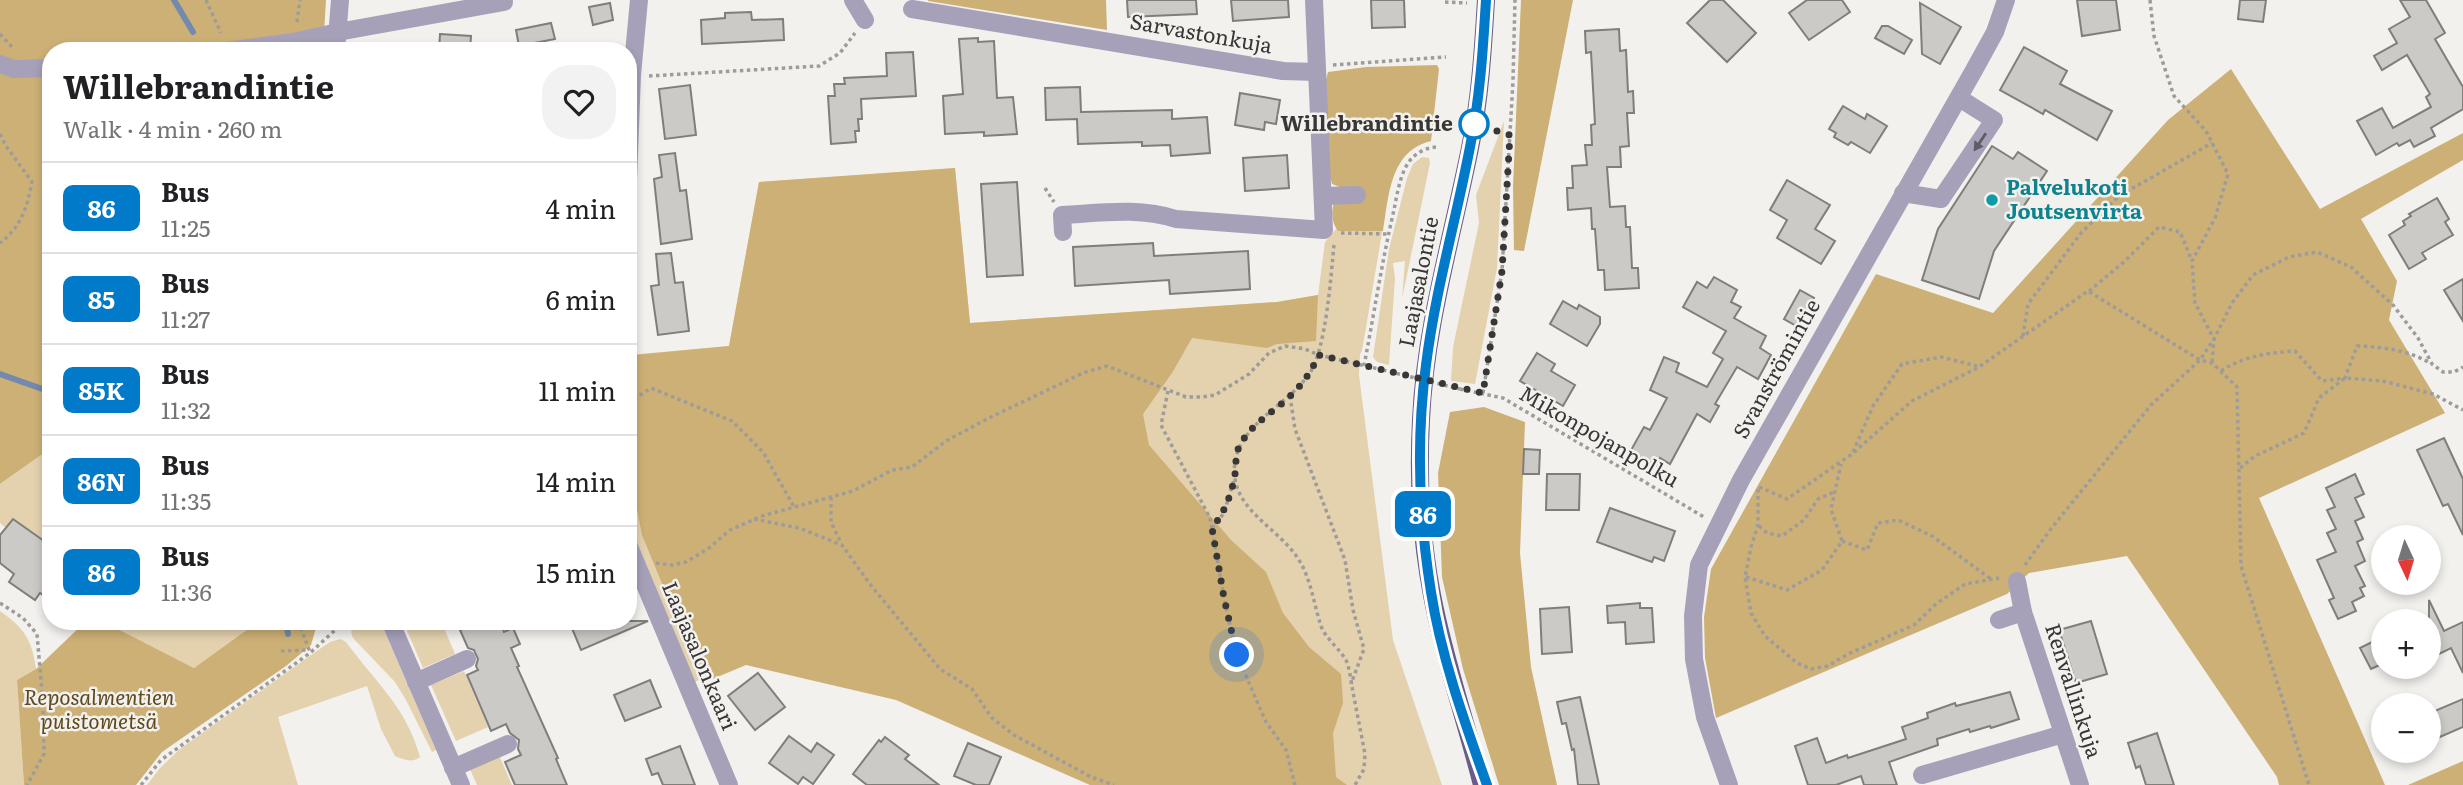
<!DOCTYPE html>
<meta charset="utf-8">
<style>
body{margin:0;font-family:Literata,serif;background:#f2f2f2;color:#202124;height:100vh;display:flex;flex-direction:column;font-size:26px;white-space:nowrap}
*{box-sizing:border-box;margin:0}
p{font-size:23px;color:#757577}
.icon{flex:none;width:38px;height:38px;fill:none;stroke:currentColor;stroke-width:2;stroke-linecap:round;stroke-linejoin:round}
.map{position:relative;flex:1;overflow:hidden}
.panel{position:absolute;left:42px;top:42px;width:595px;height:588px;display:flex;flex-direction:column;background:#fff;border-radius:28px;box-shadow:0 4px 10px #0003}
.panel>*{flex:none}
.badge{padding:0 14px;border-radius:10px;font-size:24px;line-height:46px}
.needle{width:46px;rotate:176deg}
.tools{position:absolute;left:2371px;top:525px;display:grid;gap:14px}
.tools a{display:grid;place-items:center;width:70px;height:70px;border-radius:50%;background:#fff;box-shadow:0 4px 10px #0003;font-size:35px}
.you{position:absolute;width:35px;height:35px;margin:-18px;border:5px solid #fff;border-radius:50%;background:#1a73e8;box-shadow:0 0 0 10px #1a73e833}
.map>.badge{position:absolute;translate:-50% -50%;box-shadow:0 0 0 4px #fff}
.round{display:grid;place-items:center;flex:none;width:74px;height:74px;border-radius:28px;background:#f2f2f2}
.overview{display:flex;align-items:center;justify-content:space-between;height:119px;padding:0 21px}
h1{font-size:33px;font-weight:700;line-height:52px}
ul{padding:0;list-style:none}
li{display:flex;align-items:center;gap:21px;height:91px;padding:0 21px;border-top:2px solid #e0e0e0}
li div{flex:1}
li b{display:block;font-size:26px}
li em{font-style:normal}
li .badge{min-width:77px;font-weight:700;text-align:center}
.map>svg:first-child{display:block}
.green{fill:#e4d1ae}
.forest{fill:#cdb076}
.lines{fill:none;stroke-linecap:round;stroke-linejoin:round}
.stream{stroke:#738aae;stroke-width:6}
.building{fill:#cccac7;stroke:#7f7e7b;stroke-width:2}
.path{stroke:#9e9c9a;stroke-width:3.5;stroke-dasharray:3.5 3.5;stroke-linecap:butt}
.minor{stroke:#a6a0b9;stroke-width:18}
.major{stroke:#695c88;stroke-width:18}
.path-bridge{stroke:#9e9c9a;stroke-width:3.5;stroke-dasharray:3.5 3.5;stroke-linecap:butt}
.oneway{fill:#5e5c64}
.line-casing{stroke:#fff;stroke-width:16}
.line{stroke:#007ac9;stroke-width:10}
.walk{stroke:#383736;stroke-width:7;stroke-dasharray:0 12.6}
.stop-dot{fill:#fff;stroke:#007ac9;stroke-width:3.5}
.culture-dot{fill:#0f9aa8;stroke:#f3f1ee;stroke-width:2.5}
.labels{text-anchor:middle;stroke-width:5;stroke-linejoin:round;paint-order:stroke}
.street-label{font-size:21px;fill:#383736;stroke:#f3f1ee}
.stop-label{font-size:21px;font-weight:bold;fill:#383736;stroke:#f3f1ee;text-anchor:end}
.culture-label{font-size:21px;font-weight:bold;fill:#0d838f;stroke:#f3f1ee;text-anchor:start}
.park-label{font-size:21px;font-style:italic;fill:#5e491c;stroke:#f3f1ee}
</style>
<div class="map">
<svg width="2463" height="785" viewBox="0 0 2463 785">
<rect width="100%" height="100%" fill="#f3f1ee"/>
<g class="green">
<path d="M 1504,121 L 1497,268 L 1475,384 L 1451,381 L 1453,347 L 1479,223 L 1476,195 Z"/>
<path d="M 1422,157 L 1429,158 L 1430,163 L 1402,299 L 1405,261 L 1393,263 L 1395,278 L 1389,365 L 1377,362 L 1373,357 L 1389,249 L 1407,178 L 1413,164 Z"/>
<path d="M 955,168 L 970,323 L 1277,302 L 1318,295 L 1325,242 L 1341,223 L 1383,227 L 1362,351 L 1360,354 L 1359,375 L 1393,640 L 1442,785 L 1107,785 L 900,694 L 741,657 L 695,682 L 633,533 L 628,500 L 628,355 L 729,346 L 759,182 Z"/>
<path d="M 51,448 L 51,546 L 13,520 L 6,528 L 0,523 L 0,484 Z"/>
<path d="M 0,611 C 24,628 32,639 36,669 L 17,680 L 24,785 L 0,785 Z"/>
<path d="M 99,621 L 248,621 L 252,626 L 194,668 L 112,626 Z"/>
<path d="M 359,621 L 380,621 L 436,750 L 432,752 L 406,700 L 395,682 L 353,638 L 351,632 L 354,624 Z"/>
<path d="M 403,621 L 441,621 L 455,654 L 423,668 Z"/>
<path d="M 340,639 L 346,642 C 375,682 406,706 420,757 C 413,763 404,760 395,756 L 381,729 L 367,686 L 278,717 L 298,785 L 147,785 L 160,768 L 180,749 L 311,655 L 330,642 Z"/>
<path d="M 464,671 L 488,727 L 456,741 L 431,685 Z"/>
<path d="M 499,755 L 512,785 L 477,785 L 469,767 Z"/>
</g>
<g class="forest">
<path d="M 0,0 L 326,0 L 323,51 L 51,51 L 51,448 L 0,484 Z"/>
<path d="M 928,0 L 1106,0 L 1107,30 L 928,1 Z"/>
<path d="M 1521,0 L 1573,0 L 1524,251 L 1514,250 L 1513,187 Z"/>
<path d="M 1437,65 L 1439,69 L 1431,141 C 1390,151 1389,195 1383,231 L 1338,231 C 1328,217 1333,201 1340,187 L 1332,184 L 1329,174 L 1325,83 L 1328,72 L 1366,67 Z"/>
<path d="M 2231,69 L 2320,209 L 2463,133 L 2463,160 L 2361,219 L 2397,281 L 2389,320 L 2445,413 L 2259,498 L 2385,785 L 2279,785 L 2277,777 L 2127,556 L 2029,573 L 2007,594 L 1716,718 L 1705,658 L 1704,617 L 1711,569 L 1876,274 L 1993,313 L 2168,120 Z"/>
<path d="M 955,168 L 970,323 L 1277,302 L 1318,295 L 1316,341 L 1277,344 L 1267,348 L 1192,338 L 1172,373 L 1143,414 L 1149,445 L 1231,540 L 1266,572 L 1283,613 L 1309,647 L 1341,674 L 1343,703 L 1333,733 L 1336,777 L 1347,785 L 1090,785 L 896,700 L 746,665 L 703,683 L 642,535 L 628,463 L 634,355 L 729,346 L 759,182 Z"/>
<path d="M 1484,407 L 1525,422 L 1520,553 L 1531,667 L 1557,785 L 1499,785 L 1463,669 L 1442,577 L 1438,473 L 1450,412 Z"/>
<path d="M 86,621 L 99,621 L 112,626 L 194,668 L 252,626 L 248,621 L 318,621 L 311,645 L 286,666 L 162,752 L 136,785 L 24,785 L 17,680 L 36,669 Z"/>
<path d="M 2463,761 L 2463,785 L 2408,785 Z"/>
</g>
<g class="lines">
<g class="stream">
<path d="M 174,0 L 193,32"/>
<path d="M 0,374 L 51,392"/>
<path d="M 286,621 L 288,634"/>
</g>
</g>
<g class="building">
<path d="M 1127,0 L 1196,0 L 1197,14 L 1128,17 Z"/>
<path d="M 1231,0 L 1288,0 L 1289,17 L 1233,21 Z"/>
<path d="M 1371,0 L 1404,0 L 1405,27 L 1372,28 Z"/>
<path d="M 1710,0 L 1723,0 L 1756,33 L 1727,62 L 1687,23 Z"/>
<path d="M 1807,0 L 1842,0 L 1850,12 L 1809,40 L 1789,13 Z"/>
<path d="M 2077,0 L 2116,0 L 2120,30 L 2082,36 Z"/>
<path d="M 2240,0 L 2266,0 L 2263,22 L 2238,19 Z"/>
<path d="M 2400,0 L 2426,0 L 2445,33 L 2435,39 L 2463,87 L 2463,109 L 2431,128 L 2435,136 L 2414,147 L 2410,140 L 2399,146 L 2397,143 L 2376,155 L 2357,121 L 2382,108 L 2393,128 L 2431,107 L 2426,97 L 2430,94 L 2407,55 L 2382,70 L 2374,56 L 2397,43 L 2389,29 L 2410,17 Z"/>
<path d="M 610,3 L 613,20 L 593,25 L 589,7 Z"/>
<path d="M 1920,3 L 1961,27 L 1940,64 L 1922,54 Z"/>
<path d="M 751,12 L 752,20 L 783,19 L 784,40 L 702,44 L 701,20 L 725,18 L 725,13 Z"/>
<path d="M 551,23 L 555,39 L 519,46 L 516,30 Z"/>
<path d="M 1882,26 L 1888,26 L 1912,40 L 1904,54 L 1875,38 Z"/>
<path d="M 1619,29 L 1620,51 L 1626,50 L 1628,92 L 1633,91 L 1634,113 L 1627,113 L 1629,146 L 1620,147 L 1621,167 L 1607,167 L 1610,207 L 1625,206 L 1626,227 L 1630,227 L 1632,268 L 1638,268 L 1639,288 L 1605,290 L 1604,270 L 1598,270 L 1595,229 L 1592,229 L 1591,208 L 1568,210 L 1567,188 L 1573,188 L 1572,166 L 1587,165 L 1585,145 L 1592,145 L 1591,125 L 1595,124 L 1591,52 L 1586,53 L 1585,31 Z"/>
<path d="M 440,34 L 471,36 L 470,51 L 439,51 Z"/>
<path d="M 978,38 L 978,42 L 994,41 L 997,98 L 1013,97 L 1017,134 L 984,136 L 984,132 L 945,134 L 943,96 L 963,94 L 959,39 Z"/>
<path d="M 2024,47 L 2067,71 L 2060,84 L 2112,111 L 2097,140 L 2045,110 L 2043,114 L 2000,90 Z"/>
<path d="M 913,52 L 916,96 L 861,99 L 862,119 L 858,119 L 859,131 L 855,131 L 856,142 L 831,144 L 828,96 L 835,96 L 834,84 L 845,84 L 844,78 L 887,76 L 886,53 Z"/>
<path d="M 690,85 L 696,135 L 665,139 L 659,89 Z"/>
<path d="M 1080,87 L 1081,112 L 1172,110 L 1172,119 L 1207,117 L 1210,153 L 1171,156 L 1170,145 L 1142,146 L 1142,142 L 1078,144 L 1077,119 L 1046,120 L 1045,88 Z"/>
<path d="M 1240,93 L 1280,100 L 1276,124 L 1265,122 L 1264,130 L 1235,125 Z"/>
<path d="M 1843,106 L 1865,119 L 1867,114 L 1887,126 L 1870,153 L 1851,142 L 1848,145 L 1834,137 L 1836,133 L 1829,129 Z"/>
<path d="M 1992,146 L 2013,159 L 2018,152 L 2047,171 L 1994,251 L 1979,299 L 1922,280 L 1938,229 Z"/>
<path d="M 675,153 L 680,191 L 686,190 L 692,239 L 661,244 L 654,179 L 662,177 L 659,155 Z"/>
<path d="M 1287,155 L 1289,188 L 1245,191 L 1243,158 Z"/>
<path d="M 1787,180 L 1830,205 L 1815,229 L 1835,241 L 1821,264 L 1777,238 L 1787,220 L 1770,210 Z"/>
<path d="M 1017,182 L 1023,275 L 987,277 L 981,184 Z"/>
<path d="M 2437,198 L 2449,219 L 2445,222 L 2453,235 L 2422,253 L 2426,259 L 2409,269 L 2389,235 L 2405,225 L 2403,221 L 2411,216 L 2409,214 Z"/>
<path d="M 1153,243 L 1154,256 L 1248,251 L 1250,289 L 1170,294 L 1169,280 L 1075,286 L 1073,247 Z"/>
<path d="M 671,253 L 675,283 L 683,282 L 689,331 L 658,335 L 651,286 L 659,285 L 656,254 Z"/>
<path d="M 1714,277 L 1737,290 L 1731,302 L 1741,307 L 1734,318 L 1766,336 L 1760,348 L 1771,355 L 1758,379 L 1737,367 L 1715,404 L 1719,406 L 1710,422 L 1697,414 L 1670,464 L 1660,458 L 1656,466 L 1630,452 L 1644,427 L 1650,430 L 1667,398 L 1650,390 L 1664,357 L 1679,363 L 1676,372 L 1707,387 L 1723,359 L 1713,353 L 1726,331 L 1683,307 L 1697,282 L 1707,288 Z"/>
<path d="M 2463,279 L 2463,321 L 2444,290 Z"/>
<path d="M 1800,290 L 1814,298 L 1798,327 L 1784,319 Z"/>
<path d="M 1563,301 L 1577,309 L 1579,305 L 1600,317 L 1600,324 L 1587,346 L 1550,324 Z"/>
<path d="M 1537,353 L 1555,364 L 1551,371 L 1575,385 L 1563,406 L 1520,381 Z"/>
<path d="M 2444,438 L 2463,479 L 2463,535 L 2448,504 L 2443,506 L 2417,450 Z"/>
<path d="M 1524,449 L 1540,450 L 1539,474 L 1523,474 Z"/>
<path d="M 1547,474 L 1580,474 L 1579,510 L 1546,510 Z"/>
<path d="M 2355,474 L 2364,494 L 2355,498 L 2364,517 L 2355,521 L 2363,539 L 2357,542 L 2365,561 L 2355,566 L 2365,586 L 2360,588 L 2364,596 L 2352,602 L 2356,611 L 2338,619 L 2329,600 L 2334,598 L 2317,560 L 2336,552 L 2327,533 L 2336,529 L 2327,510 L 2335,507 L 2326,488 Z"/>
<path d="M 1610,508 L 1675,531 L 1664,561 L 1654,557 L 1652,562 L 1597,542 Z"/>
<path d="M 13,519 L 51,546 L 51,601 L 40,593 L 35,600 L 9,582 L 14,574 L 0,563 L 0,535 Z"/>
<path d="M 2429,600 L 2444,631 L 2463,622 L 2463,673 L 2451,648 L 2429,659 Z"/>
<path d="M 1640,603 L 1640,608 L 1652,608 L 1654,642 L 1626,644 L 1625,622 L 1608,623 L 1607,606 Z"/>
<path d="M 1569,607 L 1572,652 L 1542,654 L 1540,609 Z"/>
<path d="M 481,621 L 500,621 L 504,632 L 513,628 L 520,644 L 511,648 L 519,666 L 517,667 L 558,758 L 556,759 L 567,785 L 515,785 L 505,762 L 521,755 L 518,749 L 519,740 L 510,733 L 506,724 L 491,731 L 467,675 L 478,670 L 476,666 L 478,659 L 474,650 L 468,648 L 460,630 Z"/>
<path d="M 569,621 L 648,621 L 581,650 Z"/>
<path d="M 2091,621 L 2107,674 L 2076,683 L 2059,630 Z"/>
<path d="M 2378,639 L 2384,651 L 2384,663 L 2371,669 L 2360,648 Z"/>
<path d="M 758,673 L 785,707 L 755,730 L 728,696 Z"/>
<path d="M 650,680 L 661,707 L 625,721 L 614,695 Z"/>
<path d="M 2010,692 L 2019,719 L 1991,728 L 1990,726 L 1970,732 L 1969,729 L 1937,739 L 1938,745 L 1889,762 L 1897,785 L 1864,785 L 1861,776 L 1836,785 L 1808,785 L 1795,746 L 1817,738 L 1826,763 L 1847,755 L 1848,758 L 1906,739 L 1902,727 L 1928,718 L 1927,713 L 1955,703 L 1956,706 Z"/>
<path d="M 1580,697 L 1589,738 L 1599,785 L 1578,785 L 1574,749 L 1572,750 L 1566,723 L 1562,724 L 1557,702 Z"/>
<path d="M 2463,699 L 2463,727 L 2440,737 L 2430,713 Z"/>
<path d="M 2157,733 L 2174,785 L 2146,785 L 2140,766 L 2136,768 L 2128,743 Z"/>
<path d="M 789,736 L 811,752 L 817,743 L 834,755 L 813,784 L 803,777 L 798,784 L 769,763 Z"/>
<path d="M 885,737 L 909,755 L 905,759 L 939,785 L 867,785 L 853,774 L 879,740 L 881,742 Z"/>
<path d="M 968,743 L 1001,757 L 989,785 L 976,785 L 954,776 Z"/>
<path d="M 680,746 L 695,785 L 663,785 L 658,773 L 652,775 L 646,759 Z"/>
</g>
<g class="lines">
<g class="path">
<path d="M 206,0 L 221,33"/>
<path d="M 2150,0 L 2154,36 L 2174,96 L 2206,131 L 2228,174 L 2215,218 L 2192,261 L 2195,303 L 2214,339 L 2212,363"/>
<path d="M 1445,2 L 1467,3"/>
<path d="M 297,22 L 300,0"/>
<path d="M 0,34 L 12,47"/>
<path d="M 1333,65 L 1446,57"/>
<path d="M 649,76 L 819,66 L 840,53 L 855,33"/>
<path d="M 0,134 L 6,146 L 32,182 C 27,208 21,227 0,243"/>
<path d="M 1045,188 L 1054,202"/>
<path d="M 1341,233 L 1388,234"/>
<path d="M 1334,245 C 1331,275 1326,351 1309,374 C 1288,405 1241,423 1235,462 C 1228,509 1278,526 1299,560 C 1311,579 1314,605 1321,626 C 1326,639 1339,648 1346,660 C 1350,669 1351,682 1353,692 C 1357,713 1361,733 1365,754 L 1364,769 L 1355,785"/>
<path d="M 2089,291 L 2124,262 L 2159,227 L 2180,232 L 2192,261"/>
<path d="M 2023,336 L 2028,304 L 2081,233 L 2119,196 L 2212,143"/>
<path d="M 1364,366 C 1374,314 1382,261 1394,210 C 1397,194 1400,176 1408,163 C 1415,153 1425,148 1436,147"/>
<path d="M 2221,371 C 2244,356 2267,353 2295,351 L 2322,381 L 2345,378 L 2357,346 C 2383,347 2408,350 2430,363"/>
<path d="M 1460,389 L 1503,398 L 1704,517"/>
<path d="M 1168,391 L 1161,425 L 1210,518 L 1224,598 L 1237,655 L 1266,722 L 1286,750 L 1295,785"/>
<path d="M 1483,393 L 1502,271 L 1513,81 L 1515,0"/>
<path d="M 1290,396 L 1295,429 L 1345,560 L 1353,610 L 1364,649 L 1351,684"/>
<path d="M 628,403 L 651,388 L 732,421 L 763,452 L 794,507"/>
<path d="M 1853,452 L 1873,406 L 1902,364 L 1941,357 L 1977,366"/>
<path d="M 2240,468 L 2255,456 L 2304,433 L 2319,398 L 2345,378 L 2383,381 L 2433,394 L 2463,410"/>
<path d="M 1759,487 L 1787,499 L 1852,454 L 1912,401 L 1979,367 L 2088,291 L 2200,360 L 2212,363 L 2237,387 L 2241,566 L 2309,785"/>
<path d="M 1758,489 L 1758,525 L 1751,547 L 1745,577 L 1751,613 L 1765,636 L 1797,663 L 1811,669 L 1828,666 L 1848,654 L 1914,625 L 1936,604 L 1965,584 L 1999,578"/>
<path d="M 831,497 L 831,522 L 841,543"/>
<path d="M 754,519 L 799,528 L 842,545 L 869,583 L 940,669 L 972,689 L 992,718 L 1014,735 L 1091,777 L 1114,785"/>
<path d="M 1759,526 L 1767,533 L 1782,536 L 1804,520 L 1818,499 L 1834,492"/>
<path d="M 1212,528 L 1224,513 L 1234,480"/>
<path d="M 1842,541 L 1867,550 L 1878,523 L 1898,520 L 1932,536 L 1991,579"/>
<path d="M 656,563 L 672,565 L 686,562 L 709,548 L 730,530 L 762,516 L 853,491 L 892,470 L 912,467 L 946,441 L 989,418 L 1083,373 L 1107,366 L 1186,397 L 1201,397 L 1215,395 L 1228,387 L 1249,374 L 1269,353 L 1285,346 L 1305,349 L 1319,355 L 1383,370"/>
<path d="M 2025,565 L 2050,530 L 2151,405 L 2200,360 L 2214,339 L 2232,303 L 2253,275 L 2289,257 L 2317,252 L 2351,267 L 2393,305 L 2418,338 L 2432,364 L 2443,372 L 2454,372 L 2463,367"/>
<path d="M 1746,577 L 1787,590 L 1822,570 L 1842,541 L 1831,509 L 1841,464"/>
<path d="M 0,603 L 23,618 L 37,634 L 43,703 L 44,754 L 27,785"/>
<path d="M 298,621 L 310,652"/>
<path d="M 281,651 L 309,650"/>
<path d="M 141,785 L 161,760 L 310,653 L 345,621"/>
</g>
<g class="minor">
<path d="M 853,0 L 865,20"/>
<path d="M 912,9 L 1283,71 L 1317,72"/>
<path d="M 226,51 L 293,42 L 338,32 L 504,2"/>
<path d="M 336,51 L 340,0"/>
<path d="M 0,64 L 14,69 L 51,68"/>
<path d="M 628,180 L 632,75 L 639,0"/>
<path d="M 1903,193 L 1941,199 L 1994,120 L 1959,98"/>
<path d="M 1323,196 L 1357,195"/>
<path d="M 1063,232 L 1062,215 C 1100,213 1139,207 1176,219 L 1324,230 L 1314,0"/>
<path d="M 628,544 L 729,785"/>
<path d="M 2017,581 L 2023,612 L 2080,785"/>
<path d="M 1999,620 L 2023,612"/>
<path d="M 390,621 L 461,785"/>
<path d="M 416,682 L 467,659"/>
<path d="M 453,768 L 508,744"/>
<path d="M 1922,775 L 2063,734"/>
<path d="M 1729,785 L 1705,717 L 1694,659 L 1693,616 L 1699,565 L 1741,480 L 1973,72 L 1995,32 L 2006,0"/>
</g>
<path class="major" d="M 1482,785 C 1466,721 1444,659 1432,595 C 1421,538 1418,477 1421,420 C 1425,328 1452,238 1470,148 C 1480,99 1483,50 1486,0"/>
<path class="path-bridge" d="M 1383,370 L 1460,389"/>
</g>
<defs><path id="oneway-solid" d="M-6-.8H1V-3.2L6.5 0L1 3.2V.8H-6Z" transform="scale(1.75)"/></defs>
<use class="oneway" href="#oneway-solid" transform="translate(1980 142) rotate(124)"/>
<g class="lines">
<g class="line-casing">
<path id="line" d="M 1486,0 C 1483,49 1480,98 1470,147 C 1456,220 1435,292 1426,365 C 1416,440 1419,517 1431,592 C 1441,657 1465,723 1487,785"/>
</g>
<use href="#line" class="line"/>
<path class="walk" d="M 1237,655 L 1224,598 L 1212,528 C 1224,513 1230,498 1234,480 C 1237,467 1234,454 1241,443 C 1254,421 1278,410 1295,391 C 1306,380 1312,369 1319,355 L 1483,393 L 1502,271 L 1510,135 L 1474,124"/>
</g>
<circle class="stop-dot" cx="1474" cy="124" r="14"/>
<circle class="culture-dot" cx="1992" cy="200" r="7"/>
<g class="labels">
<g class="street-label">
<text transform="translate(1201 34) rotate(10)" y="7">Sarvastonkuja</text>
<text transform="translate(1419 282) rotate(-79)" y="7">Laajasalontie</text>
<text transform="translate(1777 369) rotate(-61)" y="7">Svanströmintie</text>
<text transform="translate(1599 437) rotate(30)" y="7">Mikonpojanpolku</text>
<text transform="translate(699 656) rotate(67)" y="7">Laajasalonkaari</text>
<text transform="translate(2073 691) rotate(72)" y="7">Renvallinkuja</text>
</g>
<g class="stop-label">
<text x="1453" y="131">Willebrandintie</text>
</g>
<g class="culture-label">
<text x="2006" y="195">Palvelukoti<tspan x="2006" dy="24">Joutsenvirta</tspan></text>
</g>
<g class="park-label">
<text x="99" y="705">Reposalmentien<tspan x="99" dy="24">puistometsä</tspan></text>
</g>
</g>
</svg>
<div class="tools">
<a><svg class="needle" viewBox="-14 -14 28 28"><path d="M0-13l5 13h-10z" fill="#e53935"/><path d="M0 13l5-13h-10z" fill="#757577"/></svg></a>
<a>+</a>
<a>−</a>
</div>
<div class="you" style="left:1237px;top:655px"></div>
<b class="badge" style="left:1423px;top:514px;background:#007ac9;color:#fff">86</b>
<section class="panel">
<div class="overview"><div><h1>Willebrandintie</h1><p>Walk · 4 min · 260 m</p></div><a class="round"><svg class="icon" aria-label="heart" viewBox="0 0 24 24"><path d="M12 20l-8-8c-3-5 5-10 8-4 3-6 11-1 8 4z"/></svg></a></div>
<ul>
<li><span class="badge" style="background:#007ac9;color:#fff">86</span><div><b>Bus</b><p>11:25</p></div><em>4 min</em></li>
<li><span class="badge" style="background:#007ac9;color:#fff">85</span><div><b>Bus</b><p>11:27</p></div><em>6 min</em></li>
<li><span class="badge" style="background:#007ac9;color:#fff">85K</span><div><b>Bus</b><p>11:32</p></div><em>11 min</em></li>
<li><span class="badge" style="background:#007ac9;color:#fff">86N</span><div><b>Bus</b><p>11:35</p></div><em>14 min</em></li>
<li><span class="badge" style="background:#007ac9;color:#fff">86</span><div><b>Bus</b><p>11:36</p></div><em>15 min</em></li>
</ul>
</section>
</div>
